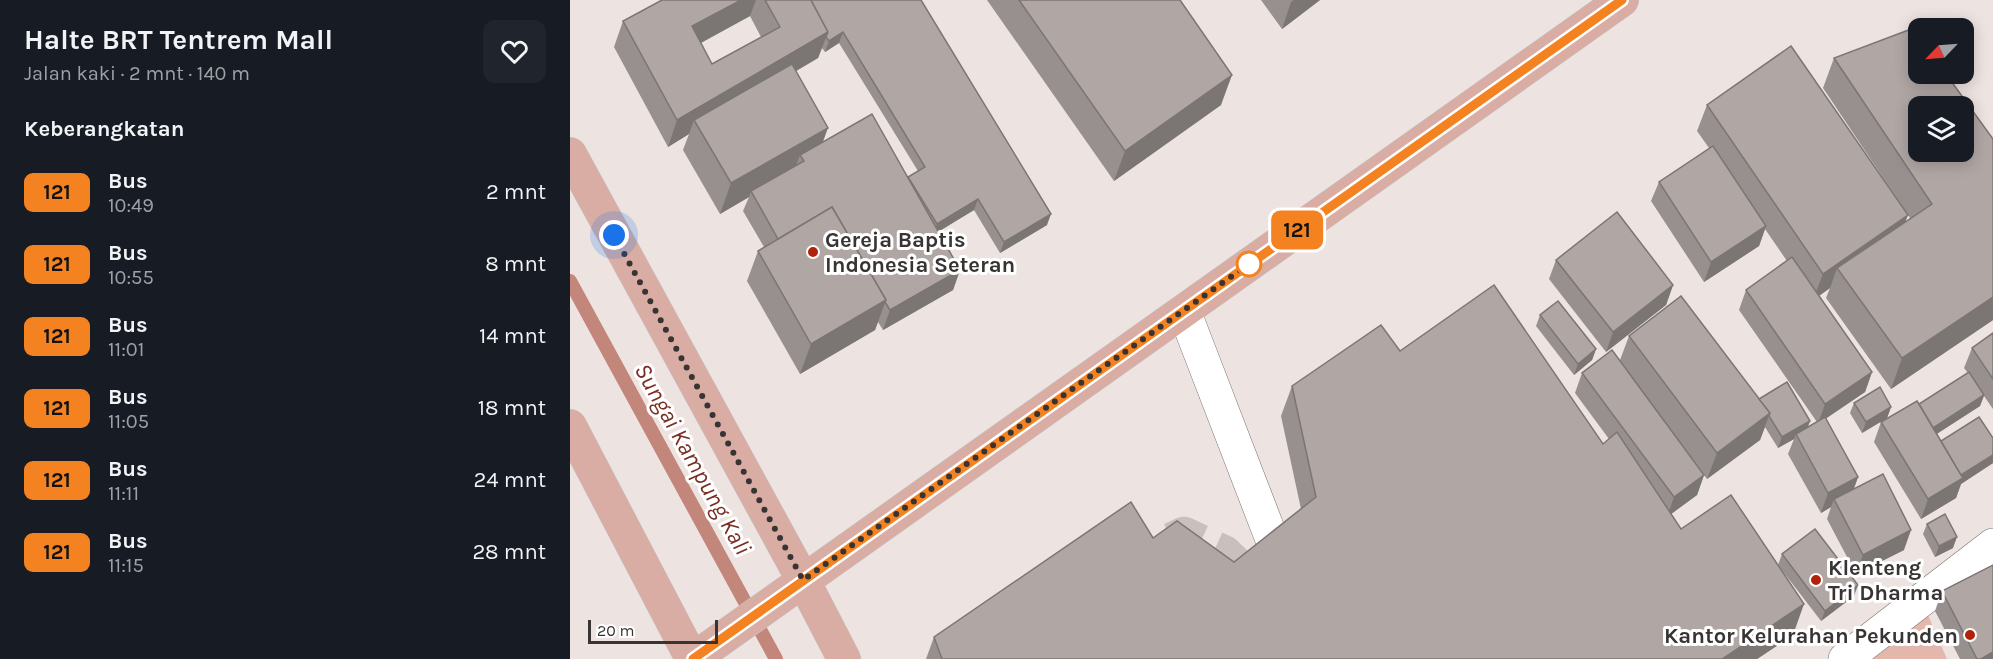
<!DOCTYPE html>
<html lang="id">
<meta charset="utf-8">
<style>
body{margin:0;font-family:Karla,sans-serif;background:#20242c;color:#f1f3f6;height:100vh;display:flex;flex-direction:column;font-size:22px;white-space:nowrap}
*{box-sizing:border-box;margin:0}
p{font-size:20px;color:#9ea1a6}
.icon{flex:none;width:33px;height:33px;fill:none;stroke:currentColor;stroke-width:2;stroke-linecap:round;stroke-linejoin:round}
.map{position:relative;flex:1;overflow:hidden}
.sheet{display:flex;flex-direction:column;background:#171b24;width:570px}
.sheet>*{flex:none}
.badge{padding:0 12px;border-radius:9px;font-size:21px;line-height:39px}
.needle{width:39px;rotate:245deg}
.tools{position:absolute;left:1338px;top:18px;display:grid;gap:12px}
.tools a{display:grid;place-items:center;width:66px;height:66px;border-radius:12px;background:#171b24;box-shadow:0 3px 15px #0003;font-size:30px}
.scale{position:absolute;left:18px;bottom:15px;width:130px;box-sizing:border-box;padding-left:6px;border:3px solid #383433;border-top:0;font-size:16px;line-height:21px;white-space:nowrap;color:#383433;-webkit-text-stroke:4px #fff;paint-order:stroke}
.you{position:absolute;width:30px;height:30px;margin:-15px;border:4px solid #fff;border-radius:50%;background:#1a73e8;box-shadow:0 0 0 9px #1a73e833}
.map>.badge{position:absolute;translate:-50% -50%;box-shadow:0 0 0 3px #fff}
h2{padding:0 24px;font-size:22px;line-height:54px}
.round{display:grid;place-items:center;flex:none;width:63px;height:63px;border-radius:12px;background:#20242c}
.head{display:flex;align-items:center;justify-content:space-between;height:102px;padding:0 24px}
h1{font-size:28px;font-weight:700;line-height:45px}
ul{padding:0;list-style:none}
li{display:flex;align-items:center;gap:18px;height:72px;padding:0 24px}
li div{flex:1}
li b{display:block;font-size:22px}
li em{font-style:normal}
li .badge{min-width:66px;font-weight:700;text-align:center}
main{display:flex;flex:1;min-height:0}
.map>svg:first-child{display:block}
.green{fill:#e4b7ad}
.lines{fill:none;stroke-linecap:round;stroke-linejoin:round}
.stream{stroke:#c3867a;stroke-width:14}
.minor-tunnel{stroke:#c9c0be;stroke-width:33;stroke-dasharray:33 16;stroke-linecap:butt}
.minor-casing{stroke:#7b7271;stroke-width:34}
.major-casing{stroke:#c3c2c2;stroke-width:34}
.minor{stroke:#fff;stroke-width:33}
.major{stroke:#d9ada4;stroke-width:33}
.wall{fill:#97908e;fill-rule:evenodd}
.shaded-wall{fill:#7b7574}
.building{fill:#b0a7a5;stroke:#7b7574;stroke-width:1.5;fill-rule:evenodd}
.line-casing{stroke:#fff;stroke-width:14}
.line{stroke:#f58220;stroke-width:9}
.walk{stroke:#383433;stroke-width:6;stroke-dasharray:0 10.8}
.poi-dot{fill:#b0220a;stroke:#fff;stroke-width:2}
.stop-dot{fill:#fff;stroke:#f58220;stroke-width:3}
.labels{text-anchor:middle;stroke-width:6;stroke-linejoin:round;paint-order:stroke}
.poi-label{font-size:22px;font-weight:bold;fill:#383433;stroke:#fff;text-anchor:start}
.water-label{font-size:24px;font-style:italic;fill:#792e21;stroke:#fff}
</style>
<main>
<section class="sheet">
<div class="head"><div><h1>Halte BRT Tentrem Mall</h1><p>Jalan kaki · 2 mnt · 140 m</p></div><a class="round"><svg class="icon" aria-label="heart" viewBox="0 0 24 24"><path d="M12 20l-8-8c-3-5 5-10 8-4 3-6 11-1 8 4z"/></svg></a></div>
<h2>Keberangkatan</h2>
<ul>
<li><span class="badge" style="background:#f58220;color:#111">121</span><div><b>Bus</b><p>10:49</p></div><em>2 mnt</em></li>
<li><span class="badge" style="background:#f58220;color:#111">121</span><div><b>Bus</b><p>10:55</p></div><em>8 mnt</em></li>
<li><span class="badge" style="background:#f58220;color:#111">121</span><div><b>Bus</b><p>11:01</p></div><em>14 mnt</em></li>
<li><span class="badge" style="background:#f58220;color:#111">121</span><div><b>Bus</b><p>11:05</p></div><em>18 mnt</em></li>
<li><span class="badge" style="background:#f58220;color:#111">121</span><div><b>Bus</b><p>11:11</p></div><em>24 mnt</em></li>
<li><span class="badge" style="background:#f58220;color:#111">121</span><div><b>Bus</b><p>11:15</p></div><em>28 mnt</em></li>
</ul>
</section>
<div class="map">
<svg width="1423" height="659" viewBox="0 0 1423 659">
<rect width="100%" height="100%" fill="#ede3e1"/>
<path class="green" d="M 1355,608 L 1377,659 L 1291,659 Z"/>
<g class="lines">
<path class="stream" d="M 0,281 L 206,659"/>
<path class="minor-tunnel" d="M 601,539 L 614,533 L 655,552 L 677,573 L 712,659"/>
<g class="minor-casing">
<g id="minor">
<path d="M 614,311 L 706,550"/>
<path d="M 1275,659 L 1423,545"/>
</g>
</g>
<g class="major-casing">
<g id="major">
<path d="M 0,154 L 233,580 L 274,659"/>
<path d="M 0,426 L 122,659"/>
<path d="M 123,659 L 1052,0"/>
</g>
</g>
<use href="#minor" class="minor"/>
<use href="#major" class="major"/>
</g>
<g class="wall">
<path d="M 92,0 L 351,0 L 477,225 L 430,253 L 404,210 L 369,231 L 390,270 L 383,290 L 313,330 L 308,322 L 305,330 L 230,374 L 177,281 L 188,251 L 194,247 L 173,211 L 179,197 L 150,214 L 113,150 L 119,134 L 98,147 L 44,47 L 53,21 ZM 180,16 L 191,37 L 142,64 L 131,43 ZM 269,43 L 348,171 L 338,177 L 253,142 L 226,71 L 248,58 L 252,48 L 255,52 Z"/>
<path d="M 417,0 L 610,0 L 651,105 L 544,181 Z"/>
<path d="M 691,0 L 750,0 L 712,29 Z"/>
<path d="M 1264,58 L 1423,139 L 1423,320 L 1321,389 L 1256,298 L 1260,288 L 1249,296 L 1302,372 L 1295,392 L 1256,418 L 1288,477 L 1284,489 L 1334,550 L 1286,574 L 1257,519 L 1261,507 L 1251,513 L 1218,454 L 1224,439 L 1208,448 L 1195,427 L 1190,440 L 1137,479 L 1134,475 L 1127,495 L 1101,514 L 1111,529 L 1208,565 L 1212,554 L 1284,596 L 1251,621 L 1208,565 L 1223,635 L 1187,659 L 356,659 L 364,637 L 583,538 L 664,562 L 731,509 L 711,416 L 722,386 L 830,351 L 1033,444 L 1039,439 L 1005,393 L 1012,373 L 1050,360 L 1059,336 L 1189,399 L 1240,421 L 1237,428 L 1247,422 L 1169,310 L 1176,290 L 1217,261 L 1195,229 L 1189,246 L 1134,282 L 1081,201 L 1089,182 L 1139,148 L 1127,131 L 1137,105 L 1335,222 L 1340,218 L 1253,88 Z"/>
<path d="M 986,260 L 1103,285 L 1096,305 L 1036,352 L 979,279 Z"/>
<path d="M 970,315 L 1026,349 L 1022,360 L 1004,375 L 966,326 Z"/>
<path d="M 1423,333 L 1423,409 L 1414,396 L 1410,406 L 1366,434 L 1371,441 L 1423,438 L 1423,463 L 1391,484 L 1386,498 L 1351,519 L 1304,442 L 1311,422 L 1349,404 L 1398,373 L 1394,368 L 1402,348 Z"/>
<path d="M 1284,403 L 1321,407 L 1317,418 L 1292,433 L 1280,413 Z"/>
<path d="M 1357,524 L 1383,548 L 1365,557 L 1353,534 Z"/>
<path d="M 1372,591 L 1423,659 L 1390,659 L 1365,611 Z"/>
</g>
<g class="shaded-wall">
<path d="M 171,0 L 186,0 L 180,16 L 112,53 L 122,26 Z"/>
<path d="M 724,0 L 750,0 L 712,29 L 721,2 Z"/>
<path d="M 258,32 L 248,58 L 129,128 L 124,120 L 119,134 L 98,147 L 107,120 Z"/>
<path d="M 273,32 L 269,43 L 255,52 L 259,41 Z"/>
<path d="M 662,75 L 651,105 L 544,181 L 555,151 Z"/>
<path d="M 258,128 L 247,158 L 234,161 L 230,155 L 224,171 L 181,191 L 179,197 L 150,214 L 161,183 Z"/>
<path d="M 408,199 L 404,210 L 363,235 L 367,224 Z"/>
<path d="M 481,214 L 477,225 L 430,253 L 434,242 Z"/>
<path d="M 1338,215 L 1328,241 L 1267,268 L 1260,288 L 1243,300 L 1253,274 Z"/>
<path d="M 1196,226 L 1189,246 L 1134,282 L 1141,262 Z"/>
<path d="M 390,270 L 383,290 L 313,330 L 320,310 Z"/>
<path d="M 1103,285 L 1096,305 L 1036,352 L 1043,332 Z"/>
<path d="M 1423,297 L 1423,320 L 1321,389 L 1332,358 Z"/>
<path d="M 316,300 L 305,330 L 230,374 L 241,344 Z"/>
<path d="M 1026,349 L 1022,360 L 1004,375 L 1008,364 Z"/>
<path d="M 1302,372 L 1295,392 L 1248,424 L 1255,404 Z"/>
<path d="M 1414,395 L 1410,406 L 1359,439 L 1363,428 Z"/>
<path d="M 1321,407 L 1317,418 L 1292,433 L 1296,422 Z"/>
<path d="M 1200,413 L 1190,440 L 1137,479 L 1147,453 Z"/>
<path d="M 1240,421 L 1236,432 L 1226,434 L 1224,439 L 1208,448 L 1212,437 Z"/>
<path d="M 1423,455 L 1423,463 L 1391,484 L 1386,498 L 1351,519 L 1358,499 L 1390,476 Z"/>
<path d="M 1134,475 L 1127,495 L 1097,517 L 1104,497 Z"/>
<path d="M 1288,477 L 1281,496 L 1264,499 L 1261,507 L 1251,513 L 1258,493 Z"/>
<path d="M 1341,530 L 1334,550 L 1286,574 L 1293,555 Z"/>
<path d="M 1387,537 L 1383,548 L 1365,557 L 1369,546 Z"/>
<path d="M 1288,585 L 1284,596 L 1251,621 L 1255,611 Z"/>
<path d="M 1234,604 L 1223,635 L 1187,659 L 1152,659 Z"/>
<path d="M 1423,652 L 1423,659 L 1411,659 Z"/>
</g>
<g class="building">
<path d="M 92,0 L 171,0 L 122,26 L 142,64 L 210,27 L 195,0 L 241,0 L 258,32 L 107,120 L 53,21 Z"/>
<path d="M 241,0 L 351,0 L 481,214 L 434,242 L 408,199 L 367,224 L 338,177 L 355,167 L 273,32 L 259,41 L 256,37 L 258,32 Z"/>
<path d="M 449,0 L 610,0 L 662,75 L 555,151 Z"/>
<path d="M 1344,28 L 1348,34 L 1348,74 L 1376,74 L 1423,139 L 1423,297 L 1332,358 L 1267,268 L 1362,204 L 1264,58 ZM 1348,106 L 1394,106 L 1394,152 L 1348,152 Z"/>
<path d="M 1221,46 L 1338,215 L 1253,274 L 1137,105 Z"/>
<path d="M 222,64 L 258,128 L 161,183 L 124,120 Z"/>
<path d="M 302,114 L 390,270 L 320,310 L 315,302 L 316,300 L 262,207 L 208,239 L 181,191 L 234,161 L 230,155 Z"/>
<path d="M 1143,146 L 1196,226 L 1141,262 L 1089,182 Z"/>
<path d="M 262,207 L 316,300 L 241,344 L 188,251 Z"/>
<path d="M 1047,212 L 1103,285 L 1043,332 L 986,260 Z"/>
<path d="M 1222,257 L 1302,372 L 1255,404 L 1176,290 Z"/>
<path d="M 924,285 L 1033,444 L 1047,432 L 1111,529 L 1161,495 L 1234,604 L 1152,659 L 372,659 L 364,637 L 561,502 L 583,538 L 607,521 L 664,562 L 746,497 L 722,386 L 811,325 L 830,351 Z"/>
<path d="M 1111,296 L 1200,413 L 1147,453 L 1059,336 Z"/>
<path d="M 988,301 L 1026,349 L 1008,364 L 970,315 Z"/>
<path d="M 1423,333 L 1423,379 L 1402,348 Z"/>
<path d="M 1042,350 L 1134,475 L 1104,497 L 1012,373 Z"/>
<path d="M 1399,372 L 1414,395 L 1363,428 L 1349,404 Z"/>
<path d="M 1217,382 L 1240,421 L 1212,437 L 1199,416 L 1200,413 L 1189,399 Z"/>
<path d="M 1310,387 L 1321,407 L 1296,422 L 1284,403 Z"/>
<path d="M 1347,401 L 1393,478 L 1358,499 L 1311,422 Z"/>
<path d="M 1255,417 L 1288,477 L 1258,493 L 1226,434 Z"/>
<path d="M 1409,417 L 1423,438 L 1423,455 L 1391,475 L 1371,441 Z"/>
<path d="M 1313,474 L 1341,530 L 1293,555 L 1264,499 Z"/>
<path d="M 1375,514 L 1387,537 L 1369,546 L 1357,524 Z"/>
<path d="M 1245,529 L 1288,585 L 1255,611 L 1212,554 Z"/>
<path d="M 1423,565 L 1423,652 L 1411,659 L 1407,659 L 1372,591 Z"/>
</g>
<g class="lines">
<g class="line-casing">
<path id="line" d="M 123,659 L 1052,0"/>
</g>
<use href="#line" class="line"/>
<path class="walk" d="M 44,235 L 233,580 L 679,264"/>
</g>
<g class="poi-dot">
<circle cx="243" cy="252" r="6"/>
<circle cx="1246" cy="580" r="6"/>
<circle cx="1400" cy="635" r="6"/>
</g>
<circle class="stop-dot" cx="679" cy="264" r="12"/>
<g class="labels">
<g class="poi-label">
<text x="255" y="247">Gereja Baptis<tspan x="255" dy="25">Indonesia Seteran</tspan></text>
<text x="1258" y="575">Klenteng<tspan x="1258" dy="25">Tri Dharma</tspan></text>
<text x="1388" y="643" text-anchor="end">Kantor Kelurahan Pekunden</text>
</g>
<g class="water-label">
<text transform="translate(123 459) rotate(61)" y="8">Sungai Kampung Kali</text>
</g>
</g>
</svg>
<div class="tools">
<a><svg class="needle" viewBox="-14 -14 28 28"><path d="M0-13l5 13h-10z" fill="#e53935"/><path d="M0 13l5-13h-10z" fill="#9ea1a6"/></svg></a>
<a><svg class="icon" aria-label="layers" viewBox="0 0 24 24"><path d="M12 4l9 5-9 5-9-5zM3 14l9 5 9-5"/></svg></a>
</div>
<div class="scale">20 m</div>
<div class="you" style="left:44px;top:235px"></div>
<b class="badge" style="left:727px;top:230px;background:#f58220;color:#111">121</b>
</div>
</main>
